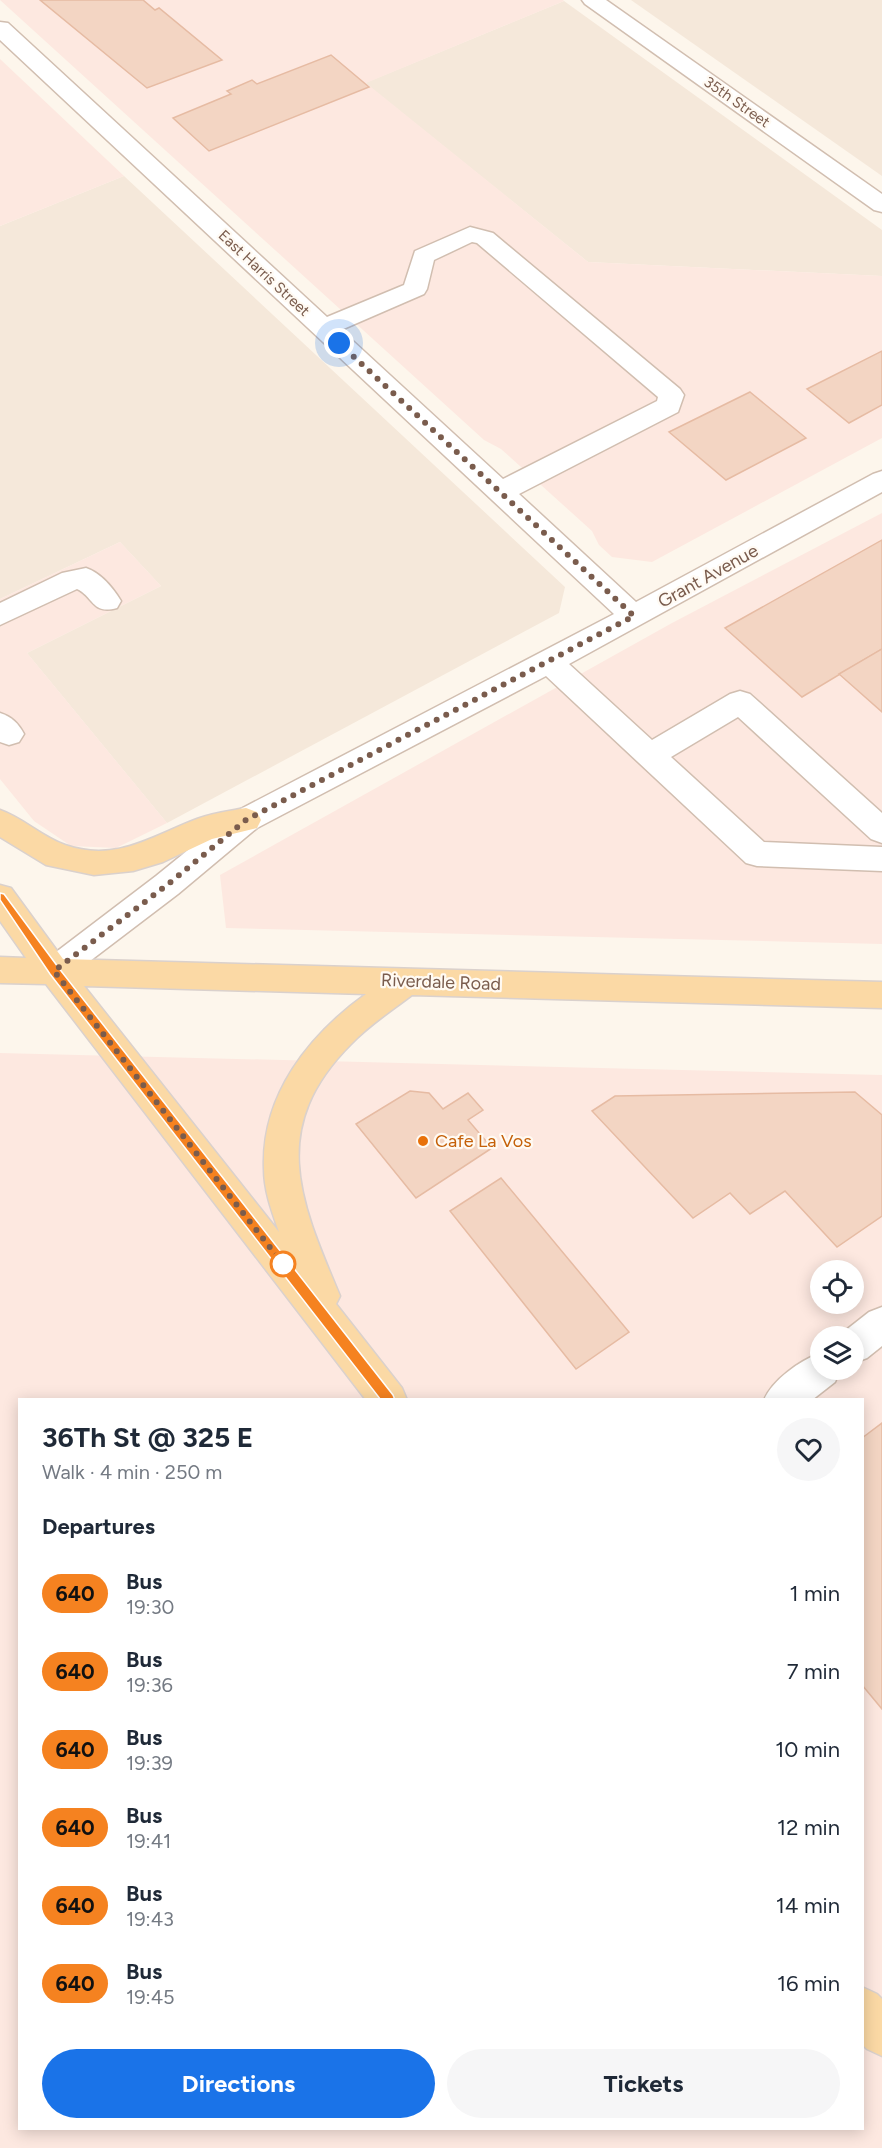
<!DOCTYPE html>
<meta charset="utf-8">
<style>
body{margin:0;font-family:Figtree,sans-serif;background:#f6f6f7;color:#1f2937;height:100vh;display:flex;flex-direction:column;font-size:22px;white-space:nowrap}
*{box-sizing:border-box;margin:0}
p{font-size:20px;color:#747a83}
.icon{flex:none;width:33px;height:33px;fill:none;stroke:currentColor;stroke-width:2;stroke-linecap:round;stroke-linejoin:round}
.map{position:relative;flex:1;overflow:hidden}
.details{position:absolute;left:18px;top:1398px;width:846px;height:732px;display:flex;flex-direction:column;background:#fff;border-radius:0px;box-shadow:0 3px 15px #0003}
.details>*{flex:none}
.badge{padding:0 12px;border-radius:20px;font-size:21px;line-height:39px}
.buttons{position:absolute;left:810px;top:1260px;display:grid;gap:12px}
.buttons a{display:grid;place-items:center;width:54px;height:54px;border-radius:50%;background:#fff;box-shadow:0 3px 15px #0003;font-size:30px}
.you{position:absolute;width:30px;height:30px;margin:-15px;border:4px solid #fff;border-radius:50%;background:#1a73e8;box-shadow:0 0 0 9px #1a73e833}
.map>.badge{position:absolute;translate:-50% -50%;box-shadow:0 0 0 3px #fff}
h2{padding:0 24px;font-size:22px;line-height:54px}
.round{display:grid;place-items:center;flex:none;width:63px;height:63px;border-radius:32px;background:#f6f6f7}
.headline{display:flex;align-items:center;justify-content:space-between;height:102px;padding:0 24px}
h1{font-size:28px;font-weight:700;line-height:45px}
.button{display:flex;gap:12px;margin-top:auto;padding:12px 24px}
.button a{flex:1;height:69px;border-radius:36px;background:#1a73e8;color:#fff;font-size:24px;font-weight:700;line-height:69px;text-align:center}
.button a+a{background:#f6f6f7;color:#1f2937}
ul{padding:0;list-style:none}
li{display:flex;align-items:center;gap:18px;height:78px;padding:0 24px}
li div{flex:1}
li b{display:block;font-size:22px}
li em{font-style:normal}
li .badge{min-width:66px;font-weight:700;text-align:center}
.map>svg:first-child{display:block}
.residential{fill:#f5e8da}
.commercial{fill:#fde8e0;fill-rule:evenodd}
.building{fill:#f3d5c3;stroke:#e6bba3;stroke-width:1.5}
.lines{fill:none;stroke-linecap:round;stroke-linejoin:round}
.minor-casing{stroke:#d1beb0;stroke-width:3}
.major-casing{stroke:#dad1cd;stroke-width:3}
.minor{fill:#fff;fill-rule:evenodd}
.major{fill:#fbd9a5;fill-rule:evenodd}
.line{fill:#f58220;stroke:#fff;stroke-width:1.5}
.walk{stroke:#7a5c4d;stroke-width:6;stroke-dasharray:0 10.8}
.food-dot{fill:#e8710a;stroke:#fffaf3;stroke-width:2}
.stop-dot{fill:#fff;stroke:#f58220;stroke-width:3}
.labels{text-anchor:middle;stroke-width:4.5;stroke-linejoin:round;paint-order:stroke}
.far-street-label{font-size:15px;fill:#7a5c4d;stroke:#fffaf3}
.street-label{font-size:18px;fill:#7a5c4d;stroke:#fffaf3}
.food-label{font-size:18px;fill:#c56008;stroke:#fffaf3;text-anchor:start}
</style>
<div class="map">
<svg width="882" height="2148" viewBox="0 0 882 2148">
<rect width="100%" height="100%" fill="#fdf6ec"/>
<g class="residential">
<path d="M 631,0 L 882,0 L 882,176 Z"/>
<path d="M 564,1 L 882,230 L 882,276 L 588,262 L 365,83 Z"/>
<path d="M 124,176 L 565,587 L 559,613 L 167,823 L 27,653 L 161,586 L 120,542 L 0,599 L 0,226 Z"/>
</g>
<g class="commercial">
<path d="M 0,0 L 563,0 L 564,1 L 366,83 L 588,262 L 882,276 L 882,438 L 652,562 L 612,557 L 599,545 L 592,531 L 501,449 L 484,440 Z"/>
<path d="M 0,59 L 124,176 L 0,226 Z"/>
<path d="M 882,513 L 882,944 L 226,928 L 220,875 L 672,623 Z"/>
<path d="M 120,542 L 161,586 L 27,653 L 167,823 L 116,848 L 71,846 L 34,821 L 0,779 L 0,599 Z"/>
<path d="M 0,1053 L 882,1075 L 882,2148 L 0,2148 ZM 820,1270 L 854,1270 L 854,1304 L 820,1304 ZM 820,1336 L 854,1336 L 854,1370 L 820,1370 ZM 20,1400 L 862,1400 L 862,2128 L 20,2128 Z"/>
</g>
<g class="building">
<path d="M 40,0 L 143,0 L 155,10 L 159,8 L 222,60 L 147,88 Z"/>
<path d="M 331,55 L 369,87 L 209,151 L 173,118 L 231,94 L 227,91 L 252,80 L 257,84 Z"/>
<path d="M 882,351 L 882,405 L 849,423 L 807,389 Z"/>
<path d="M 750,392 L 806,438 L 726,480 L 669,432 Z"/>
<path d="M 882,540 L 882,649 L 802,697 L 725,628 Z"/>
<path d="M 882,649 L 882,712 L 839,674 Z"/>
<path d="M 410,1091 L 429,1093 L 443,1109 L 468,1093 L 483,1110 L 468,1120 L 492,1148 L 416,1198 L 356,1124 Z"/>
<path d="M 855,1092 L 882,1115 L 882,1216 L 837,1247 L 785,1191 L 750,1214 L 730,1193 L 693,1218 L 592,1111 L 615,1096 Z"/>
<path d="M 501,1178 L 629,1332 L 576,1369 L 450,1211 Z"/>
<path d="M 882,1423 L 882,1709 L 862,1685 L 862,1438 Z"/>
</g>
<g class="lines">
<g class="minor-casing">
<g id="minor">
<path d="M 582,0 L 606,0 L 882,194 L 882,212 L 874,210 L 585,4 Z"/>
<path d="M 0,22 L 8,23 L 327,317 L 404,285 L 415,251 L 470,227 L 493,233 L 680,389 L 684,395 L 678,412 L 519,494 L 636,602 L 873,474 L 882,471 L 882,492 L 569,664 L 652,740 L 730,694 L 740,691 L 750,694 L 882,813 L 882,843 L 871,839 L 738,717 L 671,757 L 764,842 L 882,847 L 882,871 L 757,866 L 746,863 L 546,676 L 257,828 L 178,894 L 65,980 L 54,984 L 43,980 L 38,971 L 43,962 L 156,876 L 235,812 L 614,614 L 0,40 ZM 472,242 L 477,243 L 658,397 L 657,401 L 503,479 L 341,330 L 424,294 L 427,289 L 434,260 Z"/>
<path d="M 86,568 C 101,573 113,588 121,601 L 117,608 C 92,615 94,597 77,589 L 0,625 L 0,603 L 62,573 Z"/>
<path d="M 0,713 C 12,717 18,723 24,734 L 19,742 L 9,745 L 0,742 Z"/>
<path d="M 882,1307 L 882,1346 L 867,1358 L 854,1363 L 854,1336 L 840,1336 L 841,1334 L 869,1312 Z"/>
<path d="M 820,1353 L 820,1370 L 840,1370 L 835,1382 L 812,1400 L 764,1400 C 773,1379 800,1361 820,1353 Z"/>
</g>
</g>
<g class="major-casing">
<g id="major">
<path d="M 246,808 L 257,812 L 261,820 L 257,828 L 212,839 L 163,862 L 133,871 L 94,875 L 46,865 L 0,837 L 0,810 C 23,818 42,837 65,845 C 116,863 152,836 197,819 C 212,813 230,811 246,808 Z"/>
<path d="M 0,885 L 11,888 L 63,959 L 882,982 L 882,1008 L 412,995 C 391,1011 369,1025 351,1044 C 267,1128 300,1201 340,1296 L 336,1304 L 402,1388 L 407,1400 L 366,1400 L 46,984 L 0,983 L 0,957 L 26,958 L 0,921 ZM 84,986 L 366,994 C 309,1035 261,1095 264,1169 C 264,1191 272,1212 279,1232 Z"/>
<path d="M 862,1987 L 877,1994 L 882,1999 L 882,2056 L 867,2049 L 862,2044 Z"/>
</g>
</g>
<use href="#minor" class="minor"/>
<use href="#major" class="major"/>
</g>
<path class="line" d="M 0,893 L 4,894 L 58,967 L 393,1395 L 395,1400 L 393,1404 L 389,1406 L 384,1404 L 50,974 L 0,900 Z"/>
<g class="lines">
<path class="walk" d="M 283,1264 L 54,971 L 167,885 L 246,820 L 634,616 L 339,343"/>
</g>
<circle class="food-dot" cx="423" cy="1141" r="6"/>
<circle class="stop-dot" cx="283" cy="1264" r="12"/>
<g class="labels">
<g class="far-street-label">
<text transform="translate(737 102) rotate(35)" y="5">35th Street</text>
<text transform="translate(264 273) rotate(43)" y="5">East Harris Street</text>
</g>
<g class="street-label">
<text transform="translate(708 576) rotate(-29)" y="6">Grant Avenue</text>
<text transform="translate(441 982) rotate(2)" y="6">Riverdale Road</text>
</g>
<g class="food-label">
<text x="435" y="1147">Cafe La Vos</text>
</g>
</g>
</svg>
<div class="buttons">
<a><svg class="icon" aria-label="locate" viewBox="0 0 24 24"><circle cx="12" cy="12" r="6"/><path d="M12 2v4M12 18v4M2 12h4M18 12h4"/></svg></a>
<a><svg class="icon" aria-label="layers" viewBox="0 0 24 24"><path d="M12 4l9 5-9 5-9-5zM3 14l9 5 9-5"/></svg></a>
</div>
<div class="you" style="left:339px;top:343px"></div>
<section class="details">
<div class="headline"><div><h1>36Th St @ 325 E</h1><p>Walk · 4 min · 250 m</p></div><a class="round"><svg class="icon" aria-label="heart" viewBox="0 0 24 24"><path d="M12 20l-8-8c-3-5 5-10 8-4 3-6 11-1 8 4z"/></svg></a></div>
<h2>Departures</h2>
<ul>
<li><span class="badge" style="background:#f58220;color:#111">640</span><div><b>Bus</b><p>19:30</p></div><em>1 min</em></li>
<li><span class="badge" style="background:#f58220;color:#111">640</span><div><b>Bus</b><p>19:36</p></div><em>7 min</em></li>
<li><span class="badge" style="background:#f58220;color:#111">640</span><div><b>Bus</b><p>19:39</p></div><em>10 min</em></li>
<li><span class="badge" style="background:#f58220;color:#111">640</span><div><b>Bus</b><p>19:41</p></div><em>12 min</em></li>
<li><span class="badge" style="background:#f58220;color:#111">640</span><div><b>Bus</b><p>19:43</p></div><em>14 min</em></li>
<li><span class="badge" style="background:#f58220;color:#111">640</span><div><b>Bus</b><p>19:45</p></div><em>16 min</em></li>
</ul>
<div class="button"><a>Directions</a><a>Tickets</a></div>
</section>
</div>
